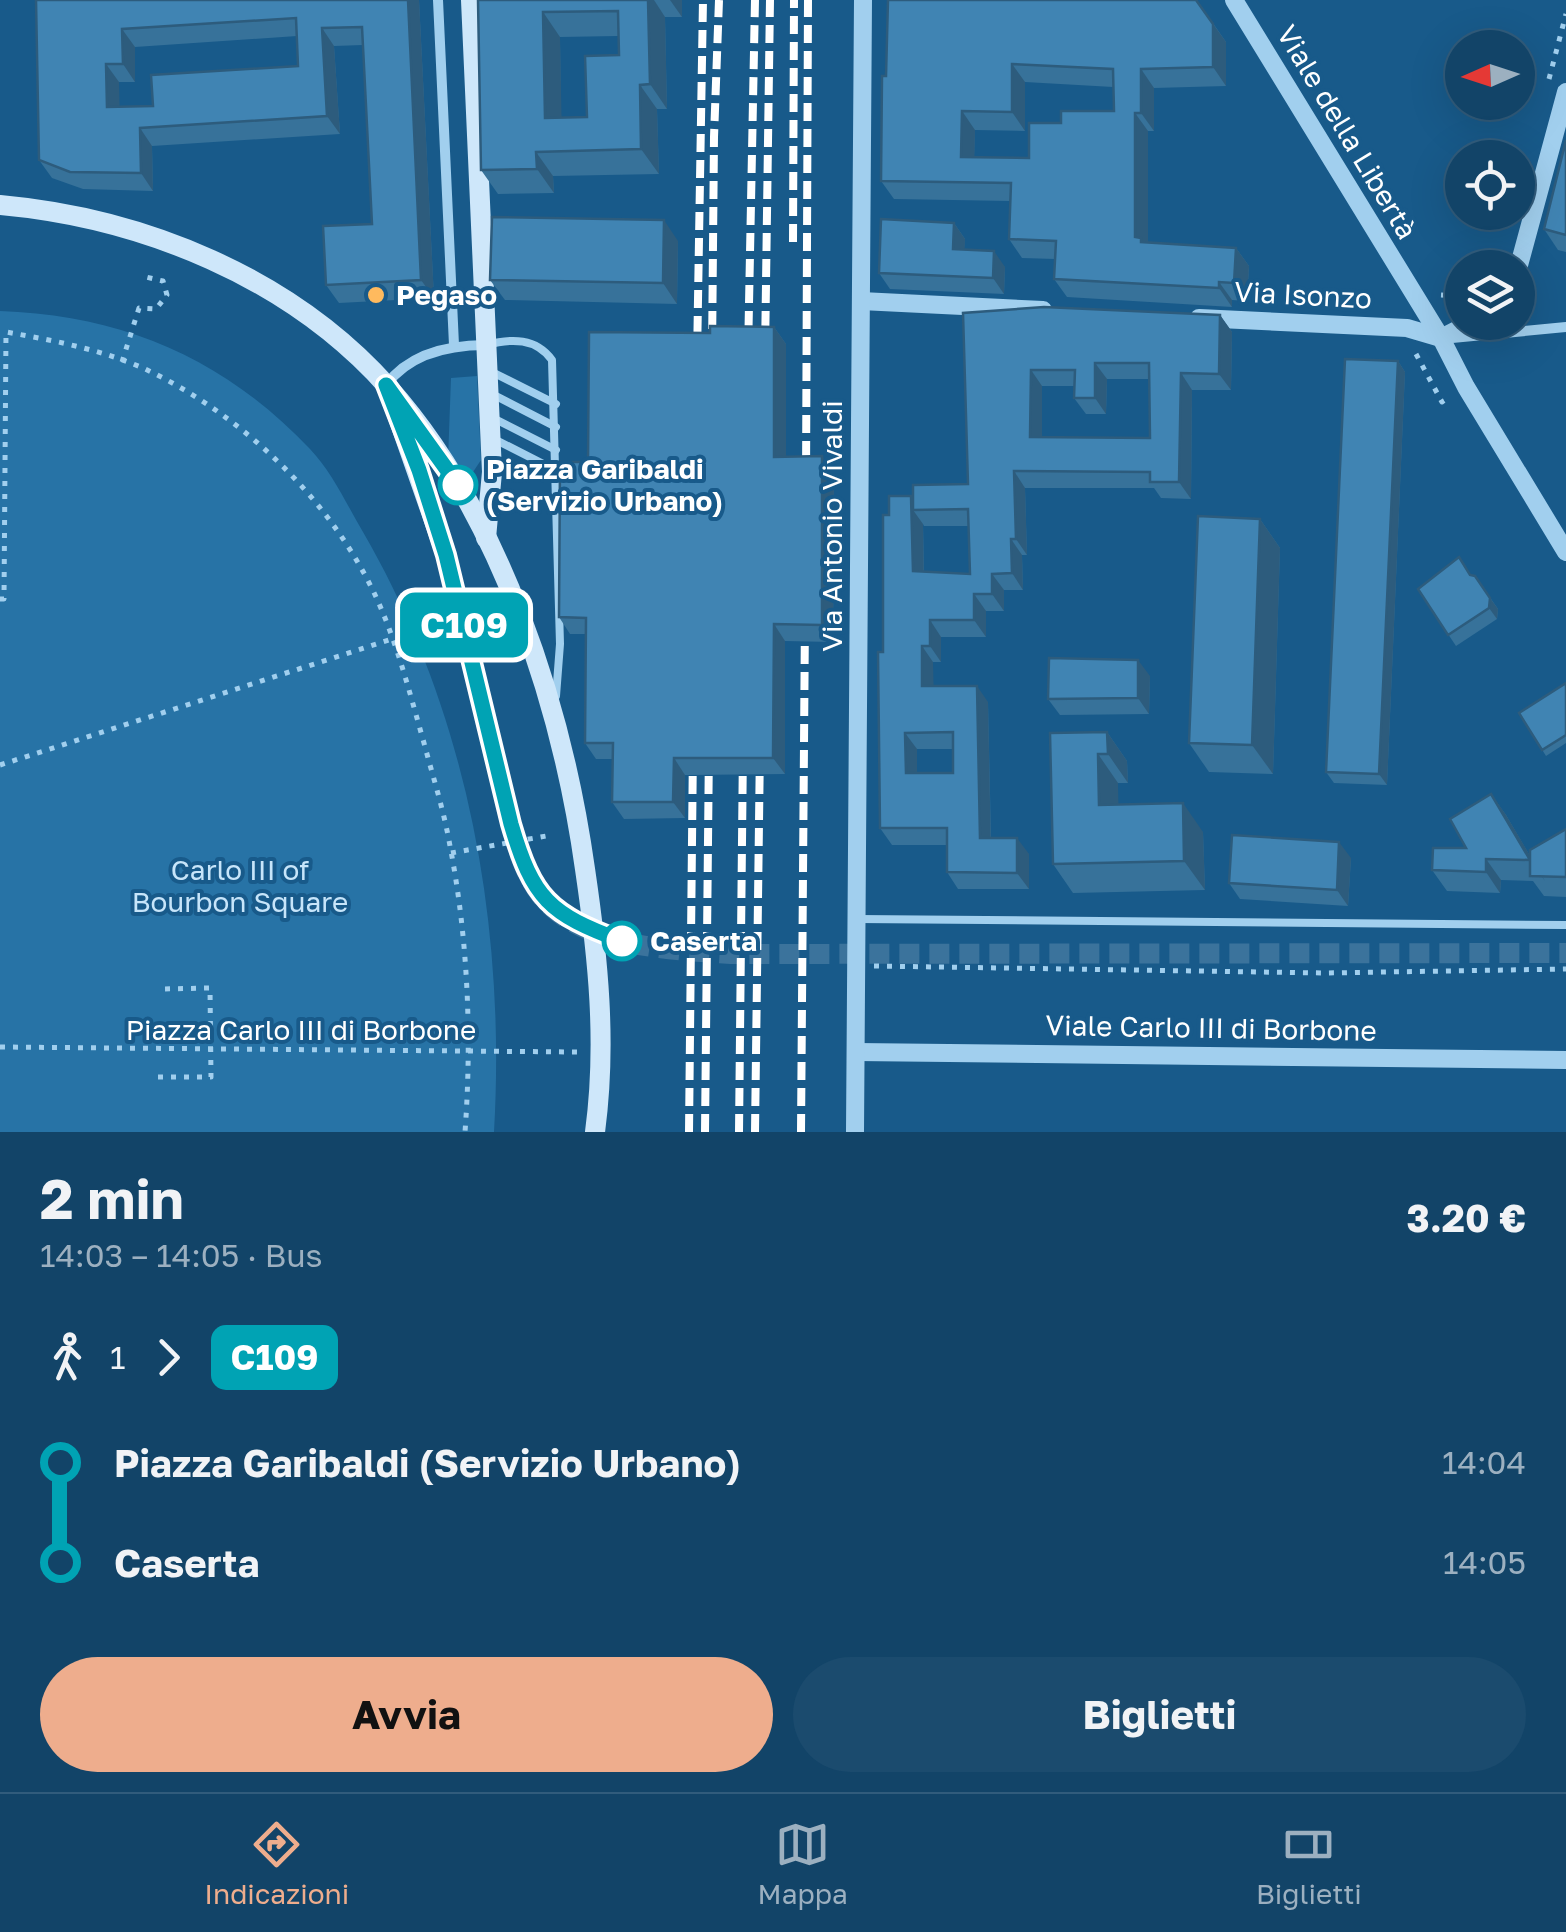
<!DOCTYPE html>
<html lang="it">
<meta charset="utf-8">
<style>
body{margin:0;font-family:"Golos Text",sans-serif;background:#1b4b6e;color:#f1f3f6;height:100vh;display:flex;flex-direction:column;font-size:38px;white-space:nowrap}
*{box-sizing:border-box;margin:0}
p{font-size:32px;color:#9cb0c0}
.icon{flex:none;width:55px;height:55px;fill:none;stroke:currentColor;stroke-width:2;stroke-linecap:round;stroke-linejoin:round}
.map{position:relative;height:1132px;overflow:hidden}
.side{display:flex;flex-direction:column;background:#124468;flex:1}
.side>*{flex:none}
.badge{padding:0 20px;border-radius:15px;font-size:35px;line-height:65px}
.needle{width:65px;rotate:267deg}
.tools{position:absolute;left:1445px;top:30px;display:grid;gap:20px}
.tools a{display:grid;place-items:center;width:90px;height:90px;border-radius:50%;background:#124468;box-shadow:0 10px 40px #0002,0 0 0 2px #315c7c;font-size:50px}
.map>.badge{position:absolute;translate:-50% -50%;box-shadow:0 0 0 5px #fff}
.legs{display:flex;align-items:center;gap:15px;height:110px;padding:0 40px;font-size:32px}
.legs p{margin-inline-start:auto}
.summary{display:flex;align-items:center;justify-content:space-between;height:170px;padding:0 40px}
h1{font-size:55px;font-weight:700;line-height:75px}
.cta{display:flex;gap:20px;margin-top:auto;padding:20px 40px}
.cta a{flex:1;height:115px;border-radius:60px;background:#eead8d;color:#111;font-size:40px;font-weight:700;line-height:115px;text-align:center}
.cta a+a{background:#1b4b6e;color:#f1f3f6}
ul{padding:0 40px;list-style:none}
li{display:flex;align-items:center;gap:35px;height:100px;font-size:38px}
li i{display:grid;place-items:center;width:15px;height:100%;margin:0 12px;background:currentColor}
li i::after{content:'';width:25px;height:25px;margin:-12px;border:8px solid;border-radius:50%;background:#124468}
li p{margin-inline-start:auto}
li:first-child i{background:linear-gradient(#0000 50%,currentColor 0)}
li:last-child i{background:linear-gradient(currentColor 50%,#0000 0)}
.tabs{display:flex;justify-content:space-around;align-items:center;height:140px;border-top:2px solid #315c7c;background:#124468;font-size:28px;color:#9cb0c0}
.tabs a{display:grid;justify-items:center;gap:5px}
.tabs .active{color:#eead8d}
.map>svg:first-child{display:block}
.green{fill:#2773a6}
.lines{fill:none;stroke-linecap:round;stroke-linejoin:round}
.secondary-tunnel{stroke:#3b739c;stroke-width:20;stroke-dasharray:20 10;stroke-linecap:butt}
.path{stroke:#a1cfee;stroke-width:5;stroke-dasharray:5 8;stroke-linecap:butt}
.service{stroke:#a1cfee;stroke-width:8}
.minor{stroke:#a1cfee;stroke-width:10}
.tertiary{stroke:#a1cfee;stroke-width:18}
.secondary{stroke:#cee7fa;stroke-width:20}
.rail{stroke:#fff;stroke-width:8;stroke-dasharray:18 8;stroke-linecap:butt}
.wall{fill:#37729a;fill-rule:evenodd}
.shaded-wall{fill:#2d5c7d}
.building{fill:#4084b3;stroke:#2d5c7d;stroke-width:2.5;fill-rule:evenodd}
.line-1-casing{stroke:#fff;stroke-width:22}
.line-1{stroke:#00a3b4;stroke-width:15}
.poi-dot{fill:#ffba5e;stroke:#185a8a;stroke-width:4}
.stop-1-dot{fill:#fff;stroke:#00a3b4;stroke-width:5}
.labels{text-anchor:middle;stroke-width:8;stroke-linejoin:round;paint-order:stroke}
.street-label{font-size:28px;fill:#fff;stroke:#185a8a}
.poi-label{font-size:28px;font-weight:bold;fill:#fff;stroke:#185a8a;text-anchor:start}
.stop-label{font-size:28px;font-weight:bold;fill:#fff;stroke:#185a8a;text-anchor:start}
.park-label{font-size:28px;fill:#c7e5fa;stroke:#185a8a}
</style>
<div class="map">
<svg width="1566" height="1132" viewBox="0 0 1566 1132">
<rect width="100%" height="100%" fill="#185a8a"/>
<g class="green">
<path d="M 0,311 C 123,315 225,359 310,449 C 332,472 347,505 363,532 C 468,713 506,925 494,1132 L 0,1132 Z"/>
<path d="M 477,376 L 481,460 L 473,472 C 461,474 456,467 448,460 L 451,378 Z"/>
</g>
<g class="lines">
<path class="secondary-tunnel" d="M 504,796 C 512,829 520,870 542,897 C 585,948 671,950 731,954 L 1566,953"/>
<g class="path">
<path d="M 1549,79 L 1566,14"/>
<path d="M 1441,295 L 1462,296"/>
<path d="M 1416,354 L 1442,402 L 1450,396"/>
<path d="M 122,362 L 139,308 L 156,309 L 167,295 L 163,281 L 146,277"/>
<path d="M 0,599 L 4,599 L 6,332 C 52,340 103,350 145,369 C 243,415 332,501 377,599 C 398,646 410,694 424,743 C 433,777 444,811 450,846 C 468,939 472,1037 465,1132"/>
<path d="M 0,765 L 392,639"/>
<path d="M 451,853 L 546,836"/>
<path d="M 874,966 L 1325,973 L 1566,969"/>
<path d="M 0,1047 L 577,1052"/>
<path d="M 158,1077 L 211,1077 L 210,988 L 161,989"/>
</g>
<g class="service">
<path d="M 486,345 C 512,338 536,338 552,360 L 560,644 L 556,696"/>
<path d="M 492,372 L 556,404"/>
<path d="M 494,395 L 556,427"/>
<path d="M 493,418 L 556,450"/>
<path d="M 494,439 L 557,471"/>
<path d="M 857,919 L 1566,925"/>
</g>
<g class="minor">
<path d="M 438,0 L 454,345"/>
<path d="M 1452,338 L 1566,327"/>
<path d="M 386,385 C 410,353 448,345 486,345"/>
</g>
<g class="tertiary">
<path d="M 1234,0 L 1441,338 L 1466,387 L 1566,552"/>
<path d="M 1518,269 L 1566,92"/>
<path d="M 861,301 L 1043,310"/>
<path d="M 1199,318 L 1407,328 L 1441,338"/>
<path d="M 1441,338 L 1472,322"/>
<path d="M 856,1052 L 1566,1060"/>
<path d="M 855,1132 L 863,0"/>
</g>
<g class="secondary">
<path d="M 471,0 L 492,472 L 486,538"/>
<path d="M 0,205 C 143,218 290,277 388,387 C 500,513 562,705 585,869 C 598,957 607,1043 595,1132"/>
<path d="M 395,409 L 446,555 L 504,796"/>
</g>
<g class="rail">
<path d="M 793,242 L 794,0"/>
<path d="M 712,355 L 714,137 L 719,0"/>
<path d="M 748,355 L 755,0"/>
<path d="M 765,355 L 770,0"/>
<path d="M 697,360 L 703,0"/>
<path d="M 806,485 L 808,0"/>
<path d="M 689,1132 L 693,745"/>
<path d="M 705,1132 L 709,745"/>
<path d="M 739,1132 L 743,745"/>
<path d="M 755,1132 L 760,745"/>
<path d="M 801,1132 L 805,615"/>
</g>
</g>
<g class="wall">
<path d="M 36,0 L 419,0 L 434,298 L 339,303 L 326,285 L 372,224 L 363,45 L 334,46 L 340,134 L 152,146 L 153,191 L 83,189 L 52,178 L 39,160 ZM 297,36 L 298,66 L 153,106 L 119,106 L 119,82 L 135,82 L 135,47 Z"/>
<path d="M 478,0 L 682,0 L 682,17 L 665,17 L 667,109 L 657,109 L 659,174 L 553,176 L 554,193 L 498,194 L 481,170 ZM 618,36 L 619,55 L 587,117 L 561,118 L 560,37 Z"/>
<path d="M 1197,0 L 1226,42 L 1226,86 L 1154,88 L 1154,131 L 1148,131 L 1148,243 L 1236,248 L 1249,266 L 1247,301 L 1232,300 L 1232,307 L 1067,297 L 1054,279 L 1055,259 L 1022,258 L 1009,239 L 1010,201 L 894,199 L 881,181 L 886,76 ZM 1025,82 L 1113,87 L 1114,111 L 1061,123 L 1029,158 L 974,157 L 975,130 L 1025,131 Z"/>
<path d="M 1566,140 L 1566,252 L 1558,250 L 1544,229 Z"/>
<path d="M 954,223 L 965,239 L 964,249 L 1005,267 L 1004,294 L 890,289 L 879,273 Z"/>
<path d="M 678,241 L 677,304 L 505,300 L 490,280 Z"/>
<path d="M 963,313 L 1220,315 L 1232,332 L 1231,390 L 1192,390 L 1191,499 L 1161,498 L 1154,488 L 1025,488 L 1027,555 L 1022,555 L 1023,590 L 1004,590 L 1004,611 L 986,611 L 986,637 L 941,637 L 941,662 L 933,662 L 933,686 L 988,702 L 991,838 L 1029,854 L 1029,889 L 958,889 L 947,872 L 947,845 L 892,845 L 880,828 L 883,652 L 889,515 L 911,496 L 913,498 L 968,484 ZM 1107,379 L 1150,379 L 1150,438 L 1042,437 L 1042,386 L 1074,386 L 1074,398 L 1086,414 L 1106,414 ZM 923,524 L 924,526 L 969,526 L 970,574 L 924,571 ZM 917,749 L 953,749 L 953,773 L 917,773 Z"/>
<path d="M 774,327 L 786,344 L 786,457 L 834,473 L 833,642 L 785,641 L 785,774 L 685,775 L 685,818 L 624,819 L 612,802 L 612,759 L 596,759 L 585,743 L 586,634 L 570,634 L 559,617 L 588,462 L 710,333 Z"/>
<path d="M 1398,361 L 1405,372 L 1387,785 L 1334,783 L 1326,772 Z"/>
<path d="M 1260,519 L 1280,548 L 1273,774 L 1209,772 L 1189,743 Z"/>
<path d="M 1471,575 L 1475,576 L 1498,609 L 1497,619 L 1456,646 L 1418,589 Z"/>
<path d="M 1150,676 L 1149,714 L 1060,715 L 1048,699 Z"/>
<path d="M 1566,683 L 1566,743 L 1546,756 L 1519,713 Z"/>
<path d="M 1107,732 L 1127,761 L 1128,783 L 1118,783 L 1118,804 L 1203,832 L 1205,890 L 1073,893 L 1053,864 Z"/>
<path d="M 1491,794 L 1506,815 L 1530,856 L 1566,829 L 1566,897 L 1544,896 L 1533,881 L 1501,880 L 1500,893 L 1447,891 L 1432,870 L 1466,848 Z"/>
<path d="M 1351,858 L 1348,906 L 1240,899 L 1229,883 Z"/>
</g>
<g class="shaded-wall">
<path d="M 408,0 L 419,0 L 434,298 L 421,280 Z"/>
<path d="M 648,0 L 654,0 L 665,17 L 667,109 L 650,84 Z"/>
<path d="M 670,0 L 682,0 L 682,17 Z"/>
<path d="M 1196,0 L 1226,42 L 1226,86 L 1213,67 Z"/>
<path d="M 543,12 L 560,37 L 562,142 L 545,118 Z"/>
<path d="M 322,28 L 334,46 L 340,134 L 327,116 Z"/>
<path d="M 122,29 L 135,47 L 135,82 L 123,64 Z"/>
<path d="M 106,64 L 119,82 L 120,124 L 107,107 Z"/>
<path d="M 1012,64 L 1025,82 L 1025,131 L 1012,112 Z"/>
<path d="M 1141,69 L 1154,88 L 1154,131 L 1141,113 Z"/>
<path d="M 640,85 L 657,109 L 659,174 L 641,149 Z"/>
<path d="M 962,111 L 975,130 L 974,175 L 961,157 Z"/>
<path d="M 1135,113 L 1148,131 L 1148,247 L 1135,237 Z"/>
<path d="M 140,128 L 152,146 L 153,191 L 141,173 Z"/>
<path d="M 536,152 L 553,176 L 554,193 L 537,169 Z"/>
<path d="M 664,220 L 678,241 L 677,304 L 663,283 Z"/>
<path d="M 954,223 L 965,239 L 964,265 L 953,249 Z"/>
<path d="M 1236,248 L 1249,266 L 1247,301 L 1234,283 Z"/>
<path d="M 994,251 L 1005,267 L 1004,294 L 993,278 Z"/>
<path d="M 1219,282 L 1232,300 L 1232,307 L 1219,288 Z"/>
<path d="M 1220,315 L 1232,332 L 1231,390 L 1219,374 Z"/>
<path d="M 774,327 L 786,344 L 786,473 L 774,457 Z"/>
<path d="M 1398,361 L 1405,372 L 1387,785 L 1379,774 Z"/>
<path d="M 1095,363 L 1107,379 L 1106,414 L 1095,398 Z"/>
<path d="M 1031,370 L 1042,386 L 1042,454 L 1030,437 Z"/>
<path d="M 1181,373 L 1192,390 L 1191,499 L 1179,482 Z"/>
<path d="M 822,456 L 834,473 L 833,642 L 822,625 Z"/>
<path d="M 1014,471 L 1025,488 L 1027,555 L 1016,539 Z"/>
<path d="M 911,496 L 921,510 L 913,510 L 923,524 L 924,587 L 913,571 Z"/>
<path d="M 1260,519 L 1280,548 L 1273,774 L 1252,745 Z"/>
<path d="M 1011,539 L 1022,555 L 1023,590 L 1012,573 Z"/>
<path d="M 992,574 L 1004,590 L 1004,611 L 992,594 Z"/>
<path d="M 974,594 L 986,611 L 986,637 L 974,620 Z"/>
<path d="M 1490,598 L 1498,609 L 1497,619 L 1489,608 Z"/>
<path d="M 930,620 L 941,637 L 941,662 L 930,646 Z"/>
<path d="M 774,624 L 785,641 L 785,774 L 773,758 Z"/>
<path d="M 922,646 L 933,662 L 934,703 L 922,686 Z"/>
<path d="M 1138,660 L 1150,676 L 1149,714 L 1138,698 Z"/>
<path d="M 977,686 L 988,702 L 991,854 L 980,838 Z"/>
<path d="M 1107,732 L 1127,761 L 1128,783 L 1108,754 Z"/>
<path d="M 905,733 L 917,749 L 917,789 L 906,773 Z"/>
<path d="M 1098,754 L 1118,783 L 1119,834 L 1099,805 Z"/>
<path d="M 674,758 L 685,775 L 685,818 L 673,802 Z"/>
<path d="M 1491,794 L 1506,815 L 1545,881 L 1530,860 Z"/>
<path d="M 1183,803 L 1203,832 L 1205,890 L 1184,861 Z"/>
<path d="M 1017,838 L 1029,854 L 1029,889 L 1017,873 Z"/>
<path d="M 1339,842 L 1351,858 L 1348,906 L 1337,890 Z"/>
<path d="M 1486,859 L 1501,880 L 1500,893 L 1486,872 Z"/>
</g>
<g class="building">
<path d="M 36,0 L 408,0 L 421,280 L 326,285 L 323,226 L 372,224 L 362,27 L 322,28 L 327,116 L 140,128 L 141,173 L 70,172 L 39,160 ZM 296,18 L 298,66 L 151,75 L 153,106 L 107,107 L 106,64 L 123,64 L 122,29 Z"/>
<path d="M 478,0 L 648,0 L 650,84 L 640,85 L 641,149 L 536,152 L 537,169 L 481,170 ZM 618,11 L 619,55 L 585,56 L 587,117 L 545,118 L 543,12 Z"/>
<path d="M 888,0 L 1196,0 L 1213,24 L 1213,67 L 1141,69 L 1141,113 L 1135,113 L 1135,237 L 1141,238 L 1141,242 L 1236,248 L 1234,283 L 1219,282 L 1219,288 L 1054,279 L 1056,241 L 1009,239 L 1011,183 L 881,181 L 882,76 L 886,76 ZM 1012,64 L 1113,69 L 1114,111 L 1061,111 L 1061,123 L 1029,123 L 1029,158 L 961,157 L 962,111 L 1012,112 Z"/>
<path d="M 1566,140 L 1566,235 L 1544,229 Z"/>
<path d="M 492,217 L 664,220 L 663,283 L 490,280 Z"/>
<path d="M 881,219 L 954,223 L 953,249 L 994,251 L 993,278 L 879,273 Z"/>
<path d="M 1044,307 L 1220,315 L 1219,374 L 1181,373 L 1179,482 L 1150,482 L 1150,472 L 1014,471 L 1016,539 L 1011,539 L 1012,573 L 992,574 L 992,594 L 974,594 L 974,620 L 930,620 L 930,646 L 922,646 L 922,686 L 977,686 L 980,838 L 1017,838 L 1017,873 L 947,872 L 947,828 L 880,828 L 878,652 L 883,652 L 883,515 L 889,515 L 889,496 L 911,496 L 913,571 L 970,574 L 968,509 L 913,510 L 913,485 L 968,484 L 963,313 ZM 1095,363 L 1149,363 L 1150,438 L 1030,437 L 1031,370 L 1075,370 L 1074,398 L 1095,398 ZM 953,732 L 953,773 L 906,773 L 905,733 Z"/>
<path d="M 710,326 L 774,327 L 774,457 L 822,456 L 822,625 L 774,624 L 773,758 L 674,758 L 673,802 L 612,802 L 613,743 L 585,743 L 586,618 L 559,617 L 560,462 L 588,462 L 589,332 L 710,333 Z"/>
<path d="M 1345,359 L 1398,361 L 1379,774 L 1326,772 Z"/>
<path d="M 1198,516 L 1260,519 L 1252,745 L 1189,743 Z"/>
<path d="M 1459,557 L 1470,575 L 1475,576 L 1490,598 L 1489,608 L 1448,635 L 1418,589 Z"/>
<path d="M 1049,658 L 1138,660 L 1138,698 L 1048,699 Z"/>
<path d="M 1566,683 L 1566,735 L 1542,750 L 1519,713 Z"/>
<path d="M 1107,732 L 1108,754 L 1098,754 L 1099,805 L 1183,803 L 1184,861 L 1053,864 L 1050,733 Z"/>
<path d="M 1491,794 L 1530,860 L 1530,850 L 1566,829 L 1566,877 L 1530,876 L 1530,860 L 1486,859 L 1486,872 L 1432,870 L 1433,848 L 1466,848 L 1450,819 Z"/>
<path d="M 1232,835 L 1339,842 L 1337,890 L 1229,883 Z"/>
</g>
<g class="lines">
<g class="line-1-casing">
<path id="line-1" d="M 458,485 L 386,385 L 419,470 L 446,555 L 511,824 C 533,899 549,914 622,941"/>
</g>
<use href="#line-1" class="line-1"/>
</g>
<circle class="poi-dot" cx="376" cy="295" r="10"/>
<g class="stop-1-dot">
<circle cx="458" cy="485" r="18"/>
<circle cx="622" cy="941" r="18"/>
</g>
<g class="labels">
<g class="street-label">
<text transform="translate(1347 132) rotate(59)" y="10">Viale della Libertà</text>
<text transform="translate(1303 295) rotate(3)" y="10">Via Isonzo</text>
<text transform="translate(832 526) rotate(-90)" y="10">Via Antonio Vivaldi</text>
<text transform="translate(1211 1028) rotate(1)" y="10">Viale Carlo III di Borbone</text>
<text x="301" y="1040">Piazza Carlo III di Borbone</text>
</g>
<g class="poi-label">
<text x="396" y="305">Pegaso</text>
</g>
<g class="stop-label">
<text x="486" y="479">Piazza Garibaldi<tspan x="486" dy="32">(Servizio Urbano)</tspan></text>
<text x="650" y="951">Caserta</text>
</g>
<g class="park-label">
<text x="240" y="880">Carlo III of<tspan x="240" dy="32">Bourbon Square</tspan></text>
</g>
</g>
</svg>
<div class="tools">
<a><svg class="needle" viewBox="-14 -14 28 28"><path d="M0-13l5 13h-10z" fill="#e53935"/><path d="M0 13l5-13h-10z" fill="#9cb0c0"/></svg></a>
<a><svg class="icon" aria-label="locate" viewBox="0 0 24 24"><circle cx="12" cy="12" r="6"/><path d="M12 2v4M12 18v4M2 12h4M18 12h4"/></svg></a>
<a><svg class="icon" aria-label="layers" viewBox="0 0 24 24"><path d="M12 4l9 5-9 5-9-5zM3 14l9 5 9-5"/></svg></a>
</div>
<b class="badge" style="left:464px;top:625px;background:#00a3b4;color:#fff">C109</b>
</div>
<section class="side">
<div class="summary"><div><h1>2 min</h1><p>14:03 – 14:05 · Bus</p></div><b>3.20 €</b></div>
<div class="legs"><svg class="icon" aria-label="walk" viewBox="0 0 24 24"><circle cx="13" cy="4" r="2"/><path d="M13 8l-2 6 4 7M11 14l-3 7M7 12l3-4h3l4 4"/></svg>1<svg class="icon" aria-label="forward" viewBox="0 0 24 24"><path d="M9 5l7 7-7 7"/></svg><b class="badge" style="background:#00a3b4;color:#fff">C109</b></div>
<ul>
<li><i style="color:#00a3b4"></i><b>Piazza Garibaldi (Servizio Urbano)</b><p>14:04</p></li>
<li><i style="color:#00a3b4"></i><b>Caserta</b><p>14:05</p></li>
</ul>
<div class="cta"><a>Avvia</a><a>Biglietti</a></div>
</section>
<nav class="tabs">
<a class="active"><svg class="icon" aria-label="directions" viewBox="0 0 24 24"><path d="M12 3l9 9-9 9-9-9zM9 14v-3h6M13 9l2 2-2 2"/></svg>Indicazioni</a>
<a><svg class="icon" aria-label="map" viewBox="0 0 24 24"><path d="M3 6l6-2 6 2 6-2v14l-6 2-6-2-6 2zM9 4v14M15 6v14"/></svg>Mappa</a>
<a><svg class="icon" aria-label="tickets" viewBox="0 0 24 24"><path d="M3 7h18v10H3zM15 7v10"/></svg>Biglietti</a>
</nav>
